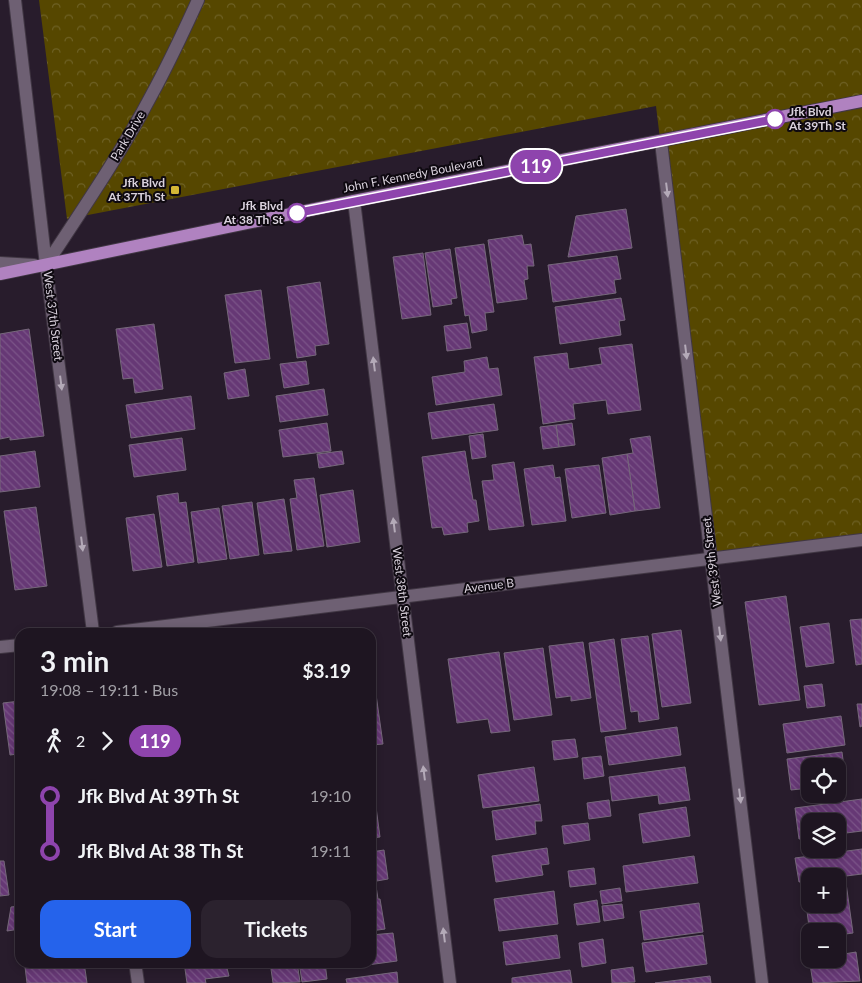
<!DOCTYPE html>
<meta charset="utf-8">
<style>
body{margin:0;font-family:Lato,sans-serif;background:#2b222e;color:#f1f3f6;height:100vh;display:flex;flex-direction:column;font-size:19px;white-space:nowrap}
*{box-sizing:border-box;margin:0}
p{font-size:16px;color:#a19fa5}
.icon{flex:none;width:28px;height:28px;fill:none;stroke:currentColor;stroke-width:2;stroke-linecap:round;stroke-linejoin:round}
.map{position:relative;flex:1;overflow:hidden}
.sheet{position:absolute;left:15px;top:628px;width:361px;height:340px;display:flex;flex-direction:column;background:#1e1521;border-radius:15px;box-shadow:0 2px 8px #0003,0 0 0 1px #3c343f}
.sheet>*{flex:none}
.badge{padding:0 10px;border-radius:16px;font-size:18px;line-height:32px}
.fabs{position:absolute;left:801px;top:758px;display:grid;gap:10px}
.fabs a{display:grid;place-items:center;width:45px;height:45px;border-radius:10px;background:#1e1521;box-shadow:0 2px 8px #0003,0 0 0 1px #3c343f;font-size:25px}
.map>.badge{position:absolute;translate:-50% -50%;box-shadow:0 0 0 2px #fff}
.legs{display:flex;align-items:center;gap:8px;height:55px;padding:0 25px;font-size:16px}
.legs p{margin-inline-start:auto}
.overview{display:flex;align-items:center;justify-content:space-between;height:85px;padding:0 25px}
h1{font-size:28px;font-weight:700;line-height:38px}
.primary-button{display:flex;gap:10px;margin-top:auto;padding:10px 25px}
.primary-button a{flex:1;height:58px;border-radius:15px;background:#2563eb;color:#fff;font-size:20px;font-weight:700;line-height:58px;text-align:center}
.primary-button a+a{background:#2b222e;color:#f1f3f6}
ul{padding:0 25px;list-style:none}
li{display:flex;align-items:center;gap:18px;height:55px;font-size:19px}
li i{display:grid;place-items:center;width:8px;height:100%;margin:0 6px;background:currentColor}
li i::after{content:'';width:12px;height:12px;margin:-6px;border:4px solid;border-radius:50%;background:#1e1521}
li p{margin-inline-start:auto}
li:first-child i{background:linear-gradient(#0000 50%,currentColor 0)}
li:last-child i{background:linear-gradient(currentColor 50%,#0000 0)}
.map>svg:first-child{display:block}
.park{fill:url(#park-crowns)}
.building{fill:url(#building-back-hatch);stroke:#76687b}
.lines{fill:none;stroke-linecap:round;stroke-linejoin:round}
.minor-casing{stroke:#413744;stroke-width:14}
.tertiary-casing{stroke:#413744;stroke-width:14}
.primary-casing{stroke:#413744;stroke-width:14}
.minor{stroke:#6e6073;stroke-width:12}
.tertiary{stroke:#6e6073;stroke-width:12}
.primary{stroke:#b082c0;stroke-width:12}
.oneway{fill:#b4aab8}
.line-1-casing{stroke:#fff;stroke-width:11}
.line-1{stroke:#8e44ad;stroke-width:8}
.stop-1-dot{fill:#fff;stroke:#8e44ad;stroke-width:2.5}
.poi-dot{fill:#d4b635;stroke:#0e0910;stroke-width:2}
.labels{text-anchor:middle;stroke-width:4;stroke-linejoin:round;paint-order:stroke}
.stop-label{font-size:12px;font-weight:bold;fill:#dad2dd;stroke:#0e0910;text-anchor:start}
.street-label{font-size:12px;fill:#dad2dd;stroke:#0e0910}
.poi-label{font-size:12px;font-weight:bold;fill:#dad2dd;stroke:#0e0910;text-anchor:end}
</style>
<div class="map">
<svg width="862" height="983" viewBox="0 0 862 983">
<defs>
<pattern id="park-crowns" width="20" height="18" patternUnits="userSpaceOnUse" patternTransform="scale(1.25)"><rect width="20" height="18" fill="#564700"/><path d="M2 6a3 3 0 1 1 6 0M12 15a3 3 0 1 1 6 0" fill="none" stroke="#6e6125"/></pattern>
<pattern id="building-back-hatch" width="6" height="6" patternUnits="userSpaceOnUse" patternTransform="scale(1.25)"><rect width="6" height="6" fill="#663875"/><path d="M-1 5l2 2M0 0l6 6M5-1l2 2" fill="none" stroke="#7b5488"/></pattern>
</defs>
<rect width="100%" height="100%" fill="#281c2c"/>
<path class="park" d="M 39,0 L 862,0 L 862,540 L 711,559 L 656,106 L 67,219 Z"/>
<g class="building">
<path d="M 626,209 L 632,248 L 568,257 L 576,216 Z"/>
<path d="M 522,235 L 524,245 L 531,244 L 534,266 L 527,266 L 528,279 L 524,280 L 527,299 L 497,303 L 488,240 Z"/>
<path d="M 484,244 L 494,312 L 485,313 L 487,330 L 472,333 L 469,315 L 465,316 L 455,248 Z"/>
<path d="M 450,249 L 457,298 L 451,299 L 452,304 L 433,307 L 425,253 Z"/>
<path d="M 423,253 L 431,315 L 402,319 L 393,257 Z"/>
<path d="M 617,256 L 621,279 L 614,280 L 616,293 L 553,302 L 548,265 Z"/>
<path d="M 320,282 L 329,344 L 315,346 L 316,355 L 297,358 L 287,287 Z"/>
<path d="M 261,290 L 270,359 L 235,363 L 225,295 Z"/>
<path d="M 621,298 L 625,320 L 619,321 L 621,335 L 560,344 L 555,307 Z"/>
<path d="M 467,323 L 471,348 L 447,351 L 444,326 Z"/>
<path d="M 154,324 L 163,389 L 135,393 L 133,378 L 123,379 L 116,329 Z"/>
<path d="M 29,329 L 44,436 L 10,440 L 10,437 L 0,439 L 0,334 Z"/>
<path d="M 632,344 L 641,410 L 608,414 L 606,400 L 573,404 L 575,419 L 543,424 L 534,357 L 567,353 L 569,369 L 602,364 L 599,348 Z"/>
<path d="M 487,357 L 489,369 L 498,368 L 502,395 L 436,405 L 432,377 L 465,372 L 464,361 Z"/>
<path d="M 306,361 L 309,384 L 284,388 L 280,364 Z"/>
<path d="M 245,369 L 249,396 L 228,399 L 224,373 Z"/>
<path d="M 324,389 L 328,415 L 280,422 L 276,396 Z"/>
<path d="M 191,396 L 195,429 L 131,438 L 126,405 Z"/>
<path d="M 494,404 L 498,430 L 432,439 L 428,413 Z"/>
<path d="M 327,423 L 331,451 L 283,457 L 279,430 Z"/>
<path d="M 572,423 L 575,445 L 559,447 L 556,425 Z"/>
<path d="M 556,425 L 559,447 L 543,449 L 540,427 Z"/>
<path d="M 483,434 L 486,457 L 472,459 L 469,436 Z"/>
<path d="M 650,436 L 660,508 L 635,511 L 627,454 L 633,453 L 630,439 Z"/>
<path d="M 182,438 L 186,470 L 134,477 L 129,445 Z"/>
<path d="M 35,451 L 40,487 L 0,492 L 0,456 Z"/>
<path d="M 342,451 L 344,464 L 319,468 L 317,454 Z"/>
<path d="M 465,451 L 473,500 L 476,500 L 479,521 L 467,523 L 468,532 L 444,535 L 442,527 L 432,528 L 422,457 Z"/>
<path d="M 627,454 L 635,511 L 610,515 L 602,458 Z"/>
<path d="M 514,462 L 524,526 L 489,530 L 482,481 L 494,480 L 492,465 Z"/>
<path d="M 553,465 L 555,478 L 560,477 L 566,521 L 532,525 L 524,469 Z"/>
<path d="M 599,465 L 606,513 L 572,518 L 565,469 Z"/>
<path d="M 314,478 L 324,546 L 297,550 L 290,499 L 297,498 L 294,480 Z"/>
<path d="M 353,490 L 360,542 L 327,547 L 320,495 Z"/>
<path d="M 178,493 L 179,503 L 186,502 L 194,562 L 167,566 L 157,496 Z"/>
<path d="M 284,499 L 292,551 L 264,554 L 257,503 Z"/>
<path d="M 252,502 L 259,555 L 230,559 L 222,506 Z"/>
<path d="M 36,507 L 47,586 L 15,590 L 4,511 Z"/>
<path d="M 219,508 L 227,559 L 198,563 L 191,512 Z"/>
<path d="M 154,514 L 162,567 L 133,571 L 126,518 Z"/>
<path d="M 786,596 L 800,700 L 759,705 L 745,602 Z"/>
<path d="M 862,619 L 862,664 L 856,665 L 850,620 Z"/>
<path d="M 829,623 L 834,663 L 806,667 L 800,627 Z"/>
<path d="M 681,630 L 691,703 L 662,707 L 652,634 Z"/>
<path d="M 648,636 L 659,719 L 639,722 L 638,711 L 631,712 L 621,639 Z"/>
<path d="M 614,639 L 626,729 L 601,732 L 589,643 Z"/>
<path d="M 583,642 L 591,698 L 571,701 L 571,696 L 556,698 L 549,646 Z"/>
<path d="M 543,648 L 552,715 L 514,720 L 504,653 Z"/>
<path d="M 499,652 L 510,731 L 491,733 L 488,719 L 457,723 L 448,659 Z"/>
<path d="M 371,673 L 373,673 L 383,744 L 371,745 Z"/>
<path d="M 822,684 L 825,706 L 807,708 L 804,686 Z"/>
<path d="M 20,701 L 20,759 L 18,760 L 18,754 L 10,755 L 3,703 Z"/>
<path d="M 857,704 L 862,704 L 862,726 L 860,727 Z"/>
<path d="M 841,716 L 845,745 L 787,753 L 783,724 Z"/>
<path d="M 677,727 L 681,755 L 609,765 L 605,737 Z"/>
<path d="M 575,739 L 578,757 L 554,760 L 552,741 Z"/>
<path d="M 842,752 L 846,783 L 838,784 L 838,766 L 810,766 L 810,788 L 791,790 L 787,759 Z"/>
<path d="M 601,756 L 604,776 L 584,779 L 582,758 Z"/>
<path d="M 534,767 L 539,801 L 483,808 L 478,775 Z"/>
<path d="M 685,767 L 690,800 L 659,804 L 658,795 L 612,801 L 609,777 Z"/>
<path d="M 371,769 L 375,796 L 371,797 Z"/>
<path d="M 862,799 L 862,831 L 838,834 L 838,821 L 810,821 L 810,838 L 799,839 L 795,808 Z"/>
<path d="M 609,800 L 611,816 L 589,819 L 587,803 Z"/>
<path d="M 540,804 L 542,821 L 535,821 L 536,834 L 496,840 L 492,811 Z"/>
<path d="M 371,807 L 376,807 L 380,837 L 371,838 Z"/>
<path d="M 686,807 L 690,836 L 643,843 L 639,814 Z"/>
<path d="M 588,823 L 590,840 L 564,844 L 562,826 Z"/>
<path d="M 547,848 L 549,864 L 541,865 L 543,875 L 496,882 L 492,856 Z"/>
<path d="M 862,849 L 862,874 L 838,877 L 810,876 L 810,881 L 799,882 L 795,858 Z"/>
<path d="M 384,850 L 388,879 L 371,882 L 371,852 Z"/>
<path d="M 694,856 L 698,883 L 626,892 L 623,866 Z"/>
<path d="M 0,861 L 4,861 L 9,895 L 0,896 Z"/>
<path d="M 594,868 L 596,884 L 570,887 L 568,871 Z"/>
<path d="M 846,883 L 853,933 L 838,935 L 838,931 L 810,931 L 810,934 L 804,889 L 810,888 L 810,904 L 838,904 L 838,884 Z"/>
<path d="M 371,886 L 376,886 L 378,899 L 380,899 L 385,929 L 371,931 Z"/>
<path d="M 620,888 L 622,901 L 602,904 L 600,891 Z"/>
<path d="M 554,891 L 558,924 L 499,931 L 494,899 Z"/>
<path d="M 597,900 L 600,922 L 577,925 L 574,904 Z"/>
<path d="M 699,903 L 703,932 L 644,940 L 640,911 Z"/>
<path d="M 622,904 L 624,918 L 604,921 L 602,906 Z"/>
<path d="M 20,906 L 20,929 L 7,931 L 11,907 Z"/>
<path d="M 393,933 L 397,961 L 345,968 L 344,962 L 371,962 L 371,935 Z"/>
<path d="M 557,935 L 560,958 L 506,965 L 503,942 Z"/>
<path d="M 703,935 L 707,964 L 646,972 L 642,943 Z"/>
<path d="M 603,939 L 606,963 L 582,967 L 579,943 Z"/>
<path d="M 856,952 L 860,981 L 813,983 L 809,958 L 838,959 L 838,955 Z"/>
<path d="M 60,962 L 84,962 L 87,983 L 27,983 L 25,967 Z"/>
<path d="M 184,962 L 243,962 L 243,966 L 227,968 L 229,976 L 205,979 L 206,983 L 187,983 Z"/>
<path d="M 270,962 L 297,962 L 300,982 L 273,983 Z"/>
<path d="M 299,962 L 325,962 L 327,979 L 302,982 Z"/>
<path d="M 633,967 L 635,982 L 612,983 L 611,970 Z"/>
<path d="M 570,970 L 572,983 L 512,983 L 512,978 Z"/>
<path d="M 397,972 L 398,983 L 347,983 L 346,979 Z"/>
<path d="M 710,976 L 711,983 L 655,983 Z"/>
</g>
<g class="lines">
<g class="minor-casing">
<g id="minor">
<path d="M 15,0 L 46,265 L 93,632"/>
<path d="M 661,142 L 762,983"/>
<path d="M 354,201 L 450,983"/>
<path d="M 46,265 C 82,210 120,155 151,96 C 168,65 183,33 198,0"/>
<path d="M 117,632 L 862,540"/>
<path d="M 0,647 L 20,645"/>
<path d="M 135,962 L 138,983"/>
</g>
</g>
<g class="tertiary-casing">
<path id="tertiary" d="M 0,263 L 34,265"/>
</g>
<g class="primary-casing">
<path id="primary" d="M 0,274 L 354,201 L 862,101"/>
</g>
<use href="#minor" class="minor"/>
<use href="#tertiary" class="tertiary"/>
<use href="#primary" class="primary"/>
</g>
<defs><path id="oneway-solid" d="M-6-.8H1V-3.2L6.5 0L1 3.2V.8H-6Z" transform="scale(1.25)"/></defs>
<g class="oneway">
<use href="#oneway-solid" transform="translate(667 190) rotate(83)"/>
<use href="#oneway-solid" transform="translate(686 352) rotate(83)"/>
<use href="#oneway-solid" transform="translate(374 364) rotate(-97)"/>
<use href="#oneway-solid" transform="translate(61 383) rotate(83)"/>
<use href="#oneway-solid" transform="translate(394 525) rotate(-97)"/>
<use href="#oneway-solid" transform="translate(82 544) rotate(83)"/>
<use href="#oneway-solid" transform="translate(720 634) rotate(83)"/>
<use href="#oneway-solid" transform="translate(424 773) rotate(-97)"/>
<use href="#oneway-solid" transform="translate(740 796) rotate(83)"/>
<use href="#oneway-solid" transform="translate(444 935) rotate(-97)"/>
</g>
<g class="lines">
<g class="line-1-casing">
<path id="line-1" d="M 297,213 L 775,119"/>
</g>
<use href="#line-1" class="line-1"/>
</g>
<g class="stop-1-dot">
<circle cx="775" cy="119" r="9"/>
<circle cx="297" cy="213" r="9"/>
</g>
<rect class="poi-dot" x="170" y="185" width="10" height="10" rx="2.5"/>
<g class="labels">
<g class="stop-label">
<text x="789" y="116">Jfk Blvd<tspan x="789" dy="14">At 39Th St</tspan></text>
<text x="283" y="210" text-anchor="end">Jfk Blvd<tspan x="283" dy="14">At 38 Th St</tspan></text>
</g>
<g class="street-label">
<text transform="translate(128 136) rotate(-59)" y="4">Park Drive</text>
<text transform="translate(413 175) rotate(-11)" y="4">John F. Kennedy Boulevard</text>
<text transform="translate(53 316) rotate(83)" y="4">West 37th Street</text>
<text transform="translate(712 562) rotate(-97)" y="4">West 39th Street</text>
<text transform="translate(489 586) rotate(-7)" y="4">Avenue B</text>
<text transform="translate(402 592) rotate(83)" y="4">West 38th Street</text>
</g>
<g class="poi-label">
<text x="165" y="187">Jfk Blvd<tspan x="165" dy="14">At 37Th St</tspan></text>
</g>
</g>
</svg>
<div class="fabs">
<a><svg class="icon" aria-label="locate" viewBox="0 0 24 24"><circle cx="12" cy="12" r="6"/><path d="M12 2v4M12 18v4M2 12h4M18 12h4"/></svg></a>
<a><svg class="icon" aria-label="layers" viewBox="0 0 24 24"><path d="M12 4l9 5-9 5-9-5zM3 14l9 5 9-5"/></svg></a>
<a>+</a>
<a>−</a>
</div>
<b class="badge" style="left:536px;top:166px;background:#8e44ad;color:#fff">119</b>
<section class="sheet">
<div class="overview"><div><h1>3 min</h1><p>19:08 – 19:11 · Bus</p></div><b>$3.19</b></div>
<div class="legs"><svg class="icon" aria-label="walk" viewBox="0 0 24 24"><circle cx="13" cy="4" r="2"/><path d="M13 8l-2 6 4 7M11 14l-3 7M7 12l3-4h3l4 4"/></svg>2<svg class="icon" aria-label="forward" viewBox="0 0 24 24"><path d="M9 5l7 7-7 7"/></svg><b class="badge" style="background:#8e44ad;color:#fff">119</b></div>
<ul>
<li><i style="color:#8e44ad"></i><b>Jfk Blvd At 39Th St</b><p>19:10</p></li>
<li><i style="color:#8e44ad"></i><b>Jfk Blvd At 38 Th St</b><p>19:11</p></li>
</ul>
<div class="primary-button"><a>Start</a><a>Tickets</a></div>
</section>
</div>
